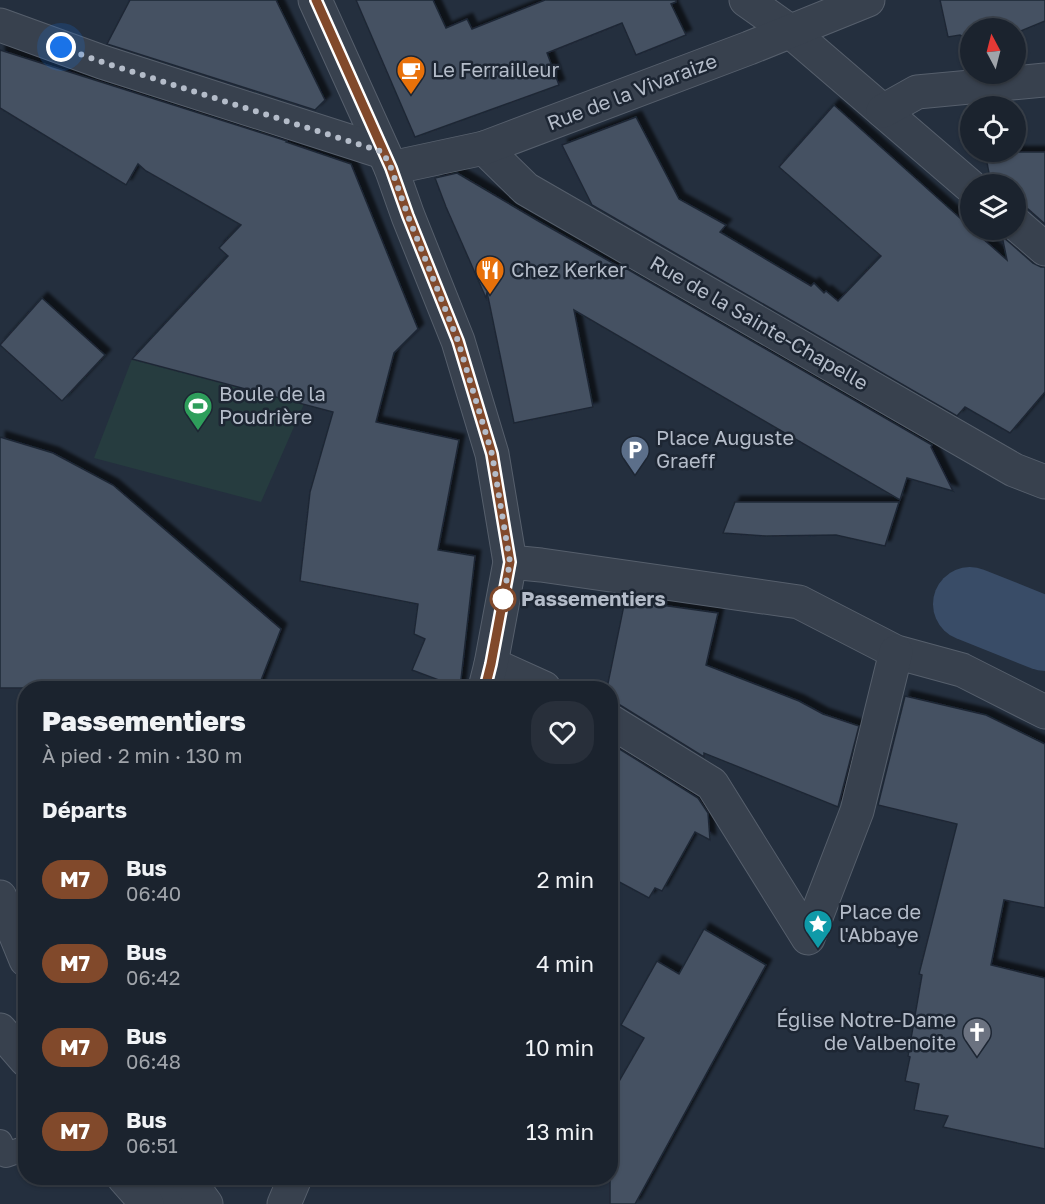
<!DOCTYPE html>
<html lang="fr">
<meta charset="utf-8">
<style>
body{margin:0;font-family:"Golos Text",sans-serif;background:#282f3a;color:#f1f3f6;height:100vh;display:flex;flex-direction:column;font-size:22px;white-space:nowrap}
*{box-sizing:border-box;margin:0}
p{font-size:20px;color:#a0a4aa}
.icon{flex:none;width:33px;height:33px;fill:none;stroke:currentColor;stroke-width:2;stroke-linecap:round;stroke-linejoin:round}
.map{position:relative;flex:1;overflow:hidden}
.side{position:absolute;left:18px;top:681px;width:600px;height:504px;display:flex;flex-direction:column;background:#1b232e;border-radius:24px;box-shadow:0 2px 4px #0004,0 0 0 2px #39404a}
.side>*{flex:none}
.badge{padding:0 12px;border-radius:20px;font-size:21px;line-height:39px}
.needle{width:39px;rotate:353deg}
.fabs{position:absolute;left:960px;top:18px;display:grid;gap:12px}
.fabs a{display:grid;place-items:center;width:66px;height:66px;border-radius:50%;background:#1b232e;box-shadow:0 2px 4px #0004,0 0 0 2px #39404a;font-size:30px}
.you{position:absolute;width:30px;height:30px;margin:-15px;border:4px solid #fff;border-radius:50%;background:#1a73e8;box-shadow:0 0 0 9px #1a73e833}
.map>.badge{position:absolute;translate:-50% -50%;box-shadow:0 0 0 3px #fff}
h2{padding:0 24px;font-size:22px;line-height:54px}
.round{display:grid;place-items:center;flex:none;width:63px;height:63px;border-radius:24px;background:#282f3a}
.headline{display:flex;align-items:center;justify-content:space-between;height:102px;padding:0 24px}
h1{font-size:28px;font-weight:800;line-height:45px}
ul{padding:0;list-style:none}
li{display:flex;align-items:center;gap:18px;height:84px;padding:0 24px}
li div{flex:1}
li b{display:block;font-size:22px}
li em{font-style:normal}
li .badge{min-width:66px;font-weight:700;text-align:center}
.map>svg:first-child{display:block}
.pitch{fill:#263c3f}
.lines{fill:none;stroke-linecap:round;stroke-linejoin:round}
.river{stroke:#394c67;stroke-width:74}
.building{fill:#455162;stroke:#1f2835;stroke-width:1.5;filter:url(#shadow)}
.service-casing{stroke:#565f6c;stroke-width:26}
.pedestrian-casing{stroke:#565f6c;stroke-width:35}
.minor-casing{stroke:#565f6c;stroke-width:35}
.tertiary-casing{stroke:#565f6c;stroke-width:35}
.service{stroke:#38414e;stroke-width:24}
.pedestrian{stroke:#38414e;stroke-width:33}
.minor{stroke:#38414e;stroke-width:33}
.tertiary{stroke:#38414e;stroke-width:33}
.line-casing{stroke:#fff;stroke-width:14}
.line{stroke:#81492b;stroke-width:9}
.walk{stroke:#b4bcc9;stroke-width:6;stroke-dasharray:0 10.8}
.stop-dot{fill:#fff;stroke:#81492b;stroke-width:3}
.labels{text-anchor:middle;stroke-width:5;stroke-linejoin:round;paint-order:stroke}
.poi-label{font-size:20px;fill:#b4bcc9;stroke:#1d2633;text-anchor:start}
.street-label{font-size:20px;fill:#b4bcc9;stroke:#1d2633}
.stop-label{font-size:20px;font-weight:bold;fill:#b4bcc9;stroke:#1d2633;text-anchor:start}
</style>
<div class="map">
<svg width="1045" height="1204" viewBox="0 0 1045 1204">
<defs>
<filter id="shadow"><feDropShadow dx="5.5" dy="-5.5" stdDeviation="1.5" flood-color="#0009"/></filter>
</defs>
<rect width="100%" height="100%" fill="#242f3e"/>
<path class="pitch" d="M 132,359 L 304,404 L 261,502 L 94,458 Z"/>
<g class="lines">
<path class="river" d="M 970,604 L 1045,634"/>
</g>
<g class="building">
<path d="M 130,0 L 276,0 L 325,100 L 315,110 L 107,44 Z"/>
<path d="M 356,0 L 433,0 L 446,28 L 467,19 L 472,29 L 545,0 L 676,0 L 676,2 L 671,4 L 686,35 L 636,55 L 622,23 L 547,53 L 559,85 L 415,137 Z"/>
<path d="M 940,0 L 1045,0 L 1045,21 L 1016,33 L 1016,28 L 970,28 L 970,39 L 967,39 L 960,35 L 948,37 Z"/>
<path d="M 0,50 L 287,141 L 286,142 L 351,164 L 418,329 L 394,353 L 376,422 L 459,440 L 438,550 L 475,556 L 460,688 L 412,670 L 425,639 L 414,634 L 418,604 L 300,581 L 310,492 L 333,412 L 132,359 L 228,256 L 219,248 L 241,225 L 146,171 L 138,164 L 126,185 L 0,108 Z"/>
<path d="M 834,105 L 970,227 L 970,230 L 973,230 L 1007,260 L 1002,236 L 1033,263 L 1041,267 L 1045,267 L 1045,392 L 1010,433 L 965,407 L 957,416 L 592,205 L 562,145 L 636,117 L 679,199 L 726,225 L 720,232 L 811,286 L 814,283 L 824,293 L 826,291 L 838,301 L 881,256 L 779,167 Z"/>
<path d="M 985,152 L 1045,152 L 1045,224 L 1028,209 L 1020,206 L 1016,206 L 1016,184 L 991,184 Z"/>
<path d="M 457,173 L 540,222 L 625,270 L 622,266 L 932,445 L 931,447 L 953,491 L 907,478 L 900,500 L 574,310 L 593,407 L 514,423 L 487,292 L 486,298 L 446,207 L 435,178 Z"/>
<path d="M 42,298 L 105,355 L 62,401 L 0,345 Z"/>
<path d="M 0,437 L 53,453 L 113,485 L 281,629 L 258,688 L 0,688 Z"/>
<path d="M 735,502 L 899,502 L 885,546 L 836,535 L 766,536 L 723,533 Z"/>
<path d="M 625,600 L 718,613 L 706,665 L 799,701 L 823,714 L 859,726 L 838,807 L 704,753 L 704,757 L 620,705 L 610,702 L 610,688 L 607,688 Z"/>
<path d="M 905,696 L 986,715 L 1045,744 L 1045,908 L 1004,900 L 991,965 L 1045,978 L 1045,1149 L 943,1127 L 948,1116 L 914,1110 L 919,1084 L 905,1081 L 910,1057 L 908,1056 L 922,975 L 919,974 L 957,824 L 878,805 Z"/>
<path d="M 610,743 L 698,798 L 708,813 L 710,840 L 695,832 L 662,891 L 655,888 L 649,898 L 610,877 Z"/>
<path d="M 704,929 L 766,965 L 635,1204 L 610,1204 L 610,1097 L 644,1038 L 621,1025 L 657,961 L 679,974 Z"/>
</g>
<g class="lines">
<g class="service-casing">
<path id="service" d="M 0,1142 L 6,1155 L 26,1148"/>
</g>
<g class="pedestrian-casing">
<path id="pedestrian" d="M 491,664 L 544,688"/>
</g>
<g class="minor-casing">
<g id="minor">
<path d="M 315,0 L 391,168 L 408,216 L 458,341 L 492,454 L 510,562 L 491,664 L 485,688"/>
<path d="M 746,0 L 791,32 L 970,186"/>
<path d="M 0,25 L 102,62 L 383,152"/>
<path d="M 883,111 L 917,92 L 1045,80"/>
<path d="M 484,148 L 526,189 L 1014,470 L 1045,482"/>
<path d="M 391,168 L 484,148 L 749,48 L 868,0"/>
<path d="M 1016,224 L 1045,249"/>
<path d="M 510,562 L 541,565 L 799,602 L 896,652 L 962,670 L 1045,712"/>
<path d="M 610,721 L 712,784 L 808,938 L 857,811 L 896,652"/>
<path d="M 160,1178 L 183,1204"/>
<path d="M 284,1204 L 295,1178"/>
</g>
</g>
<g class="tertiary-casing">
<g id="tertiary">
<path d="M 0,897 L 26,960"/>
<path d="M 0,1030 L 26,1060"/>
<path d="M 124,1178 L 147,1204"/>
<path d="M 187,1178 L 206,1204"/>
</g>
</g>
<use href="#service" class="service"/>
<use href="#pedestrian" class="pedestrian"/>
<use href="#minor" class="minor"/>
<use href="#tertiary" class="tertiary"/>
</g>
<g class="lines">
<g class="line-casing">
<path id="line" d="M 316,0 L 391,168 L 408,216 L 458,341 L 492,454 L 510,562 L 491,664 L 485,688"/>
</g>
<use href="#line" class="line"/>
<path class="walk" d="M 61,47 L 102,62 L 383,152 L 391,168 L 408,216 L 458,341 L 492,454 L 510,562 L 503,599"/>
</g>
<defs>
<g id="cafe-pin" transform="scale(1.5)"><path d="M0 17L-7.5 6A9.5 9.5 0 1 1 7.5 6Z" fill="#e8710a" stroke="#1d2633"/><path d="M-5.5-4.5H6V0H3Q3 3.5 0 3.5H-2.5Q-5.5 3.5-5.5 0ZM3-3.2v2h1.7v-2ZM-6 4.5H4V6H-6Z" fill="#fff"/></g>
<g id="restaurant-pin" transform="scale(1.5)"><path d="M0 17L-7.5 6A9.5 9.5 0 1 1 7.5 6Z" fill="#e8710a" stroke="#1d2633"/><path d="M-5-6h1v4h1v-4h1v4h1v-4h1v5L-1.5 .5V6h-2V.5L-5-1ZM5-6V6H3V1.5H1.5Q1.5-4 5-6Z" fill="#fff"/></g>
<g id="stadium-pin" transform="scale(1.5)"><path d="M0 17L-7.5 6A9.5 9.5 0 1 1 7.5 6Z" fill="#2e9e5b" stroke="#1d2633"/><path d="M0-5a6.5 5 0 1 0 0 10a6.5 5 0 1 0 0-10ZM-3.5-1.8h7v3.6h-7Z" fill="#fff"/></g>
<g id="parking-pin" transform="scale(1.5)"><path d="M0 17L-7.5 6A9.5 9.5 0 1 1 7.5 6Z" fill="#5c6f8a" stroke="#1d2633"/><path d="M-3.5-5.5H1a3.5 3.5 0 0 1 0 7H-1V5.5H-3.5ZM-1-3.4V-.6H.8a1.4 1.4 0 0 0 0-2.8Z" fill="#fff"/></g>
<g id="sight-pin" transform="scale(1.5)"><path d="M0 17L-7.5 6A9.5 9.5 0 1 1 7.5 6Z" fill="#0f9aa8" stroke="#1d2633"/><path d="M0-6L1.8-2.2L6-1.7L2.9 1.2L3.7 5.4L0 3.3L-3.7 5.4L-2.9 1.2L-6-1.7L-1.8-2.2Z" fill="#fff"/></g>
<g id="church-pin" transform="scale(1.5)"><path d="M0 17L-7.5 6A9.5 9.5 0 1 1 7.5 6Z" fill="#6b7280" stroke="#1d2633"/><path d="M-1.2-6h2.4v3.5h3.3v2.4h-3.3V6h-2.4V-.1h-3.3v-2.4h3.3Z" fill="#fff"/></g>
</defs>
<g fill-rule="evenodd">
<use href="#cafe-pin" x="411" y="70"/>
<use href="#restaurant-pin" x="490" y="270"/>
<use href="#stadium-pin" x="198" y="406"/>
<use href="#parking-pin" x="635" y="450"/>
<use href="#sight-pin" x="818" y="924"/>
<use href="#church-pin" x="977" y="1032"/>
</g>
<circle class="stop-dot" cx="503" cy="599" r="12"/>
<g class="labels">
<g class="poi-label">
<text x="432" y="77">Le Ferrailleur</text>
<text x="511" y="277">Chez Kerker</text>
<text x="219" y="401">Boule de la<tspan x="219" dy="23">Poudrière</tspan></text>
<text x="656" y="445">Place Auguste<tspan x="656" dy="23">Graeff</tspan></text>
<text x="839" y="919">Place de<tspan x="839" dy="23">l'Abbaye</tspan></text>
<text x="956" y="1027" text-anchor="end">Église Notre-Dame<tspan x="956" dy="23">de Valbenoite</tspan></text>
</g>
<g class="street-label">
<text transform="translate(632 92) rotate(-21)" y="7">Rue de la Vivaraize</text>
<text transform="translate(759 323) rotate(30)" y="7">Rue de la Sainte-Chapelle</text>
</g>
<g class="stop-label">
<text x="521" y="606">Passementiers</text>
</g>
</g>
</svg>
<div class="fabs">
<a><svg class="needle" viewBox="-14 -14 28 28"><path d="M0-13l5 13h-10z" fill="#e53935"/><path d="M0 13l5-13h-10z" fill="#a0a4aa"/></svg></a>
<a><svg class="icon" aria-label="locate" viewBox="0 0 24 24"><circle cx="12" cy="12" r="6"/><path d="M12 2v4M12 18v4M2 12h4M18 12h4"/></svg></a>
<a><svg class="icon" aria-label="layers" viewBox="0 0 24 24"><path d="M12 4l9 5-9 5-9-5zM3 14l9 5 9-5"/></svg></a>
</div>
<div class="you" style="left:61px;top:47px"></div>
<section class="side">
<div class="headline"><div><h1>Passementiers</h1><p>À pied · 2 min · 130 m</p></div><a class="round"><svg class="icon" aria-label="heart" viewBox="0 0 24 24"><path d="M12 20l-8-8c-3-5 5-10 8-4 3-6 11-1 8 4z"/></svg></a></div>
<h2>Départs</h2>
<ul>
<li><span class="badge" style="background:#81492b;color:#fff">M7</span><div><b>Bus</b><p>06:40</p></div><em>2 min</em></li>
<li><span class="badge" style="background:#81492b;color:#fff">M7</span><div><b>Bus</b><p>06:42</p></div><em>4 min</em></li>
<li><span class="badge" style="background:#81492b;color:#fff">M7</span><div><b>Bus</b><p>06:48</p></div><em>10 min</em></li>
<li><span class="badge" style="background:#81492b;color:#fff">M7</span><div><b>Bus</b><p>06:51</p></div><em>13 min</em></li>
</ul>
</section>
</div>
